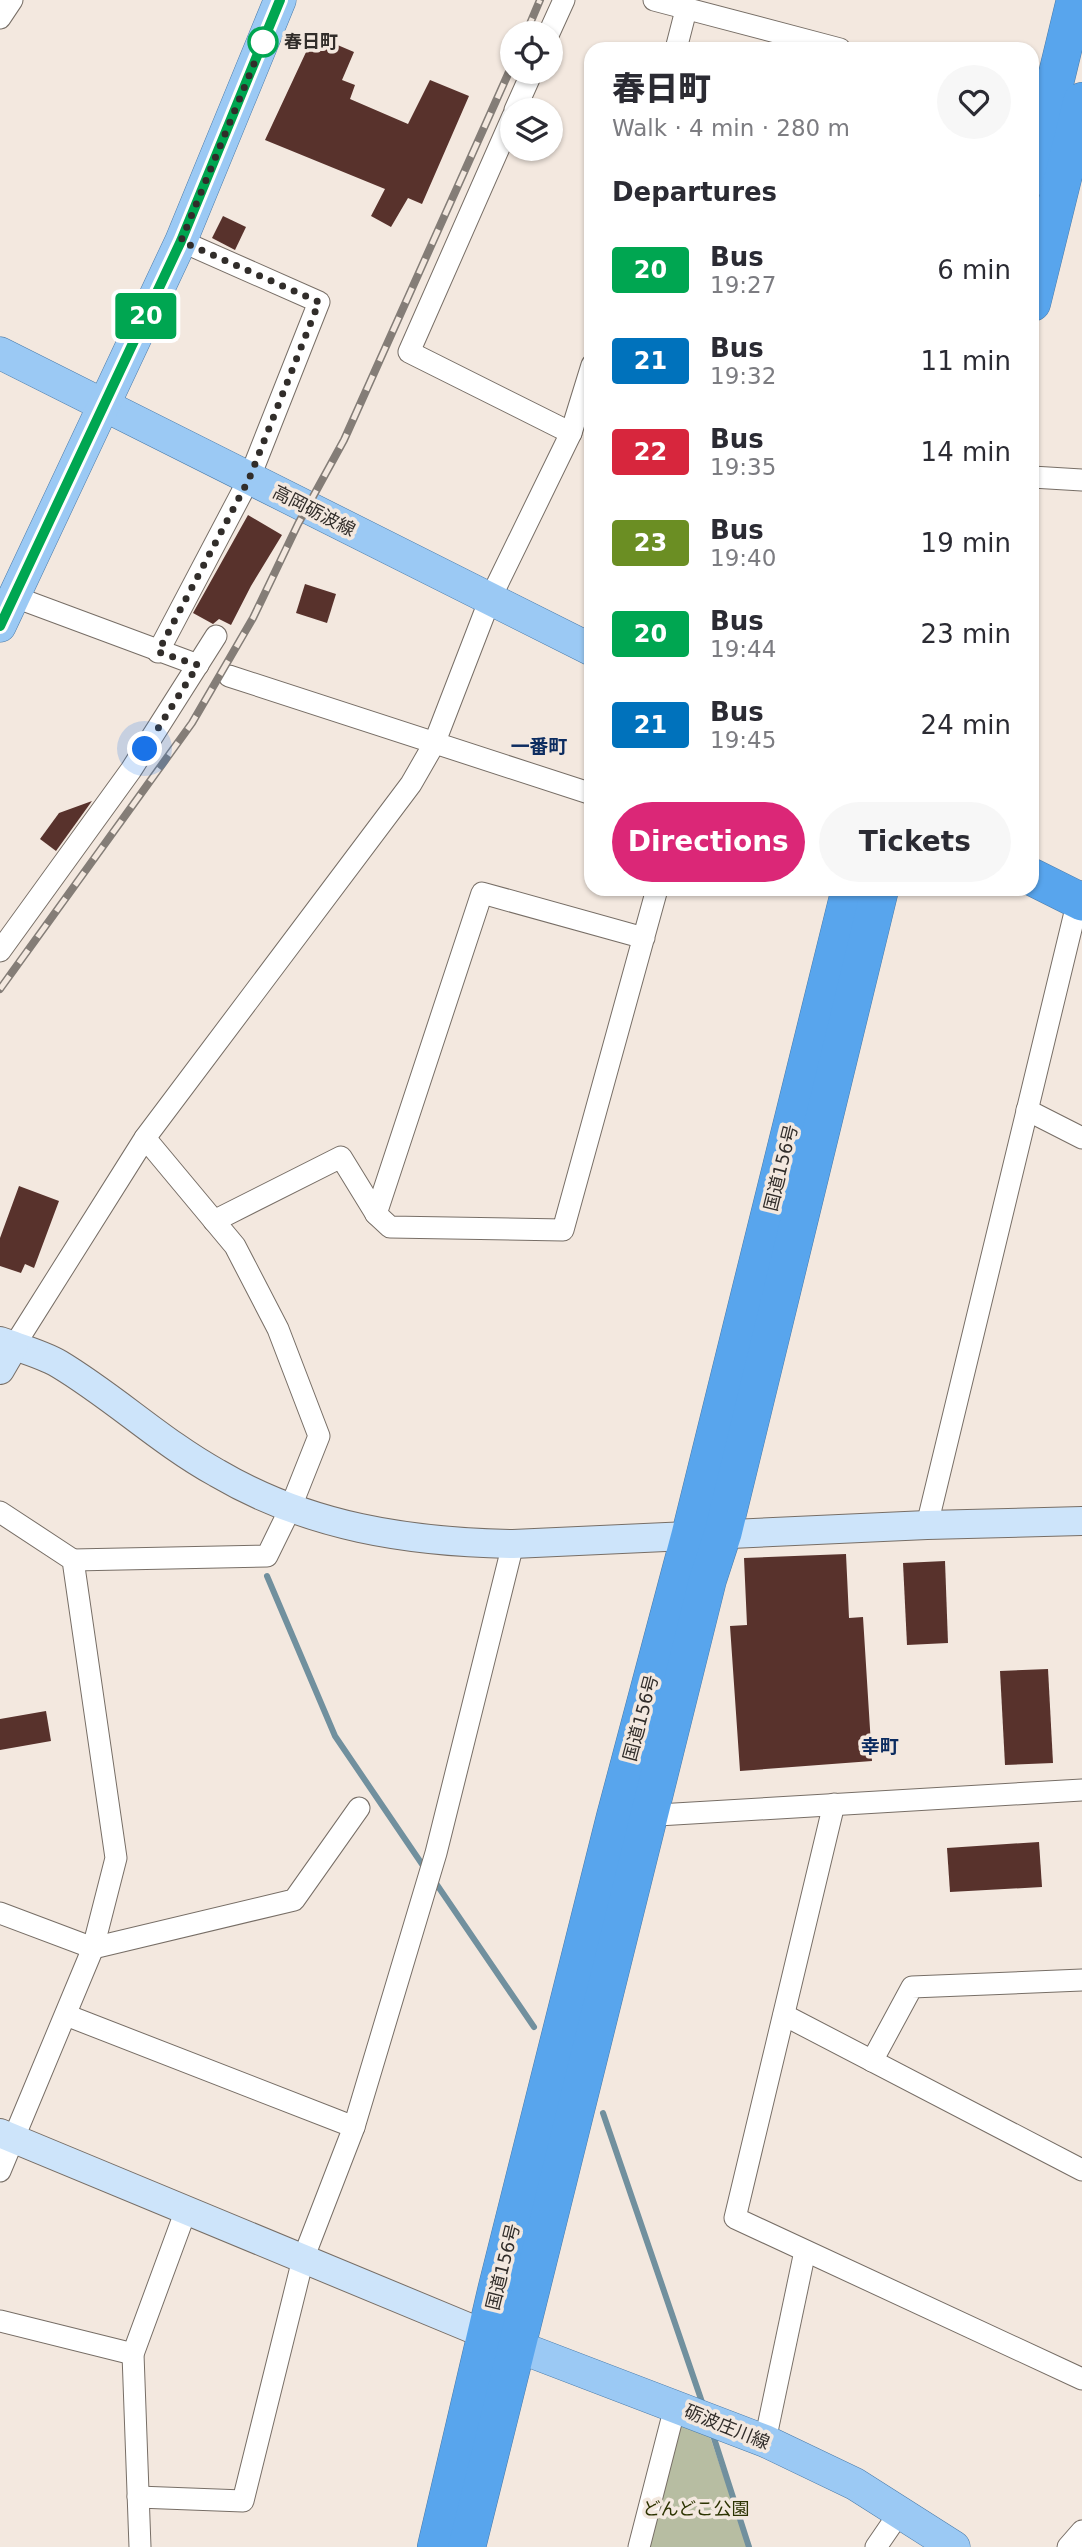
<!DOCTYPE html>
<meta charset="utf-8">
<style>
body{margin:0;font-family:"DejaVu Sans","Noto Sans JP",sans-serif;background:#f7f7f7;color:#2b2b33;height:100vh;display:flex;flex-direction:column;font-size:26px;white-space:nowrap}
*{box-sizing:border-box;margin:0}
p{font-size:23px;color:#7c7c81}
.icon{flex:none;width:38px;height:38px;fill:none;stroke:currentColor;stroke-width:2;stroke-linecap:round;stroke-linejoin:round}
.map{position:relative;flex:1;overflow:hidden}
.panel{position:absolute;left:584px;top:42px;width:455px;height:854px;display:flex;flex-direction:column;background:#fff;border-radius:21px;box-shadow:0 2px 5px #0004}
.panel>*{flex:none}
.badge{padding:0 14px;border-radius:5px;font-size:24px;line-height:46px}
.fabs{position:absolute;left:500px;top:21px;display:grid;gap:14px}
.fabs a{display:grid;place-items:center;width:63px;height:63px;border-radius:50%;background:#fff;box-shadow:0 2px 5px #0004;font-size:35px}
.you{position:absolute;width:35px;height:35px;margin:-18px;border:5px solid #fff;border-radius:50%;background:#1a73e8;box-shadow:0 0 0 10px #1a73e833}
.map>.badge{position:absolute;translate:-50% -50%;box-shadow:0 0 0 4px #fff}
h2{padding:0 28px;font-size:26px;line-height:63px}
.round{display:grid;place-items:center;flex:none;width:74px;height:74px;border-radius:37px;background:#f7f7f7}
.head{display:flex;align-items:center;justify-content:space-between;height:119px;padding:0 28px}
h1{font-size:33px;font-weight:800;line-height:52px}
.action{display:flex;gap:14px;margin-top:auto;padding:14px 28px}
.action a{flex:1;height:80px;border-radius:42px;background:#db2777;color:#fff;font-size:28px;font-weight:800;line-height:80px;text-align:center}
.action a+a{background:#f7f7f7;color:#2b2b33}
ul{padding:0;list-style:none}
li{display:flex;align-items:center;gap:21px;height:91px;padding:0 28px}
li div{flex:1}
li b{display:block;font-size:26px}
li em{font-style:normal}
li .badge{min-width:77px;font-weight:700;text-align:center}
.map>svg:first-child{display:block}
.green{fill:#b7bda2}
.lines{fill:none;stroke-linecap:round;stroke-linejoin:round}
.stream{stroke:#71909e;stroke-width:6}
.building{fill:#58322c}
.street-casing{stroke:#776e66;stroke-width:23}
.secondary-casing{stroke:#776e66;stroke-width:30}
.primary-casing{stroke:#4a7ba9;stroke-width:33}
.highway-casing{stroke:#4a7ba9;stroke-width:38}
.street{stroke:#fff;stroke-width:21}
.secondary{stroke:#cde4fa;stroke-width:28}
.primary{stroke:#9bc9f4;stroke-width:32}
.highway{stroke:#58a5ed;stroke-width:37}
.rail-casing{stroke:#847d77;stroke-width:8}
.rail{stroke:#f3e8df;stroke-width:5;stroke-dasharray:16;stroke-linecap:butt}
.line-casing{stroke:#fff;stroke-width:16}
.line{stroke:#00a651;stroke-width:10}
.walk{stroke:#312d2a;stroke-width:7;stroke-dasharray:0 12.6}
.stop-dot{fill:#fff;stroke:#00a651;stroke-width:3.5}
.labels{text-anchor:middle;stroke-width:7;stroke-linejoin:round;paint-order:stroke}
.stop-label{font-size:18px;font-weight:bold;fill:#312d2a;stroke:#f3e8df;text-anchor:start}
.street-label{font-size:18px;fill:#312d2a;stroke:#f3e8df}
.park-label{font-size:18px;fill:#2c3301;stroke:#f3e8df}
.neighbourhood-label{font-size:19px;font-weight:bold;fill:#0c2c60;stroke:#f3e8df}
</style>
<div class="map">
<svg width="1082" height="2547" viewBox="0 0 1082 2547">
<rect width="100%" height="100%" fill="#f3e8df"/>
<path class="green" d="M 705,2422 L 748,2547 L 649,2547 L 680,2425 Z"/>
<g class="lines">
<g class="stream">
<path d="M 267,1576 L 335,1736 L 426,1870"/>
<path d="M 433,1879 L 534,2027"/>
<path d="M 603,2113 L 703,2405"/>
<path d="M 712,2432 L 749,2547"/>
</g>
</g>
<g class="building">
<path d="M 314,35 L 354,52 L 342,80 L 355,85 L 350,99 L 408,124 L 430,80 L 469,96 L 422,204 L 408,198 L 391,227 L 371,216 L 385,189 L 265,140 Z"/>
<path d="M 223,216 L 246,227 L 235,250 L 212,238 Z"/>
<path d="M 248,515 L 282,535 L 251,586 L 231,625 L 219,619 L 213,624 L 193,613 Z"/>
<path d="M 305,584 L 336,594 L 327,623 L 296,613 Z"/>
<path d="M 92,801 L 56,851 L 40,839 L 59,813 Z"/>
<path d="M 19,1186 L 59,1201 L 34,1268 L 25,1264 L 21,1273 L 0,1266 L 0,1238 Z"/>
<path d="M 846,1554 L 849,1618 L 863,1617 L 872,1761 L 740,1771 L 730,1626 L 747,1625 L 744,1558 Z"/>
<path d="M 945,1561 L 948,1643 L 907,1645 L 903,1563 Z"/>
<path d="M 1048,1669 L 1053,1763 L 1005,1765 L 1000,1671 Z"/>
<path d="M 46,1711 L 51,1741 L 0,1750 L 0,1719 Z"/>
<path d="M 1039,1842 L 1042,1887 L 950,1892 L 947,1848 Z"/>
</g>
<g class="lines">
<g class="street-casing">
<g id="street">
<path d="M 654,0 L 840,49"/>
<path d="M 0,18 L 12,0"/>
<path d="M 549,33 L 564,0"/>
<path d="M 676,49 L 686,10"/>
<path d="M 515,110 L 532,72"/>
<path d="M 513,116 L 409,352 L 571,433"/>
<path d="M 1032,477 L 1082,480"/>
<path d="M 15,597 L 198,665"/>
<path d="M 158,652 L 249,479 L 319,302 L 181,241"/>
<path d="M 229,676 L 592,794"/>
<path d="M 644,938 L 482,893 L 376,1214 L 390,1227 L 563,1230 L 657,889"/>
<path d="M 0,951 L 131,770 L 216,636"/>
<path d="M 1027,1110 L 1082,1138"/>
<path d="M 214,1221 L 341,1157 L 376,1214"/>
<path d="M 14,1346 L 145,1138 L 411,784 L 434,744 L 490,599 L 571,433 L 592,365"/>
<path d="M 0,1512 L 73,1560 L 116,1858 L 93,1948 L 0,2171"/>
<path d="M 927,1525 L 1078,900 L 1082,892"/>
<path d="M 73,1560 L 267,1556 L 290,1509 L 319,1436 L 278,1329 L 235,1246 L 145,1138"/>
<path d="M 834,1804 L 735,2218 L 1082,2379"/>
<path d="M 641,1816 L 1082,1790"/>
<path d="M 0,1913 L 93,1948 L 294,1900 L 359,1808"/>
<path d="M 66,2015 L 354,2127"/>
<path d="M 784,2015 L 1082,2170"/>
<path d="M 872,2061 L 912,1987 L 1082,1980"/>
<path d="M 0,2321 L 133,2354"/>
<path d="M 765,2441 L 805,2251"/>
<path d="M 138,2497 L 243,2501 L 303,2259 L 354,2127 L 436,1853 L 513,1544"/>
<path d="M 140,2547 L 133,2354 L 186,2210"/>
<path d="M 639,2547 L 675,2407"/>
<path d="M 876,2547 L 900,2512"/>
<path d="M 1068,2547 L 1082,2531"/>
</g>
</g>
<g class="secondary-casing">
<g id="secondary">
<path d="M 0,1341 C 19,1348 42,1354 59,1364 C 114,1397 161,1442 217,1473 C 309,1527 408,1542 513,1544 L 927,1525 L 1082,1521"/>
<path d="M 0,1370 L 14,1346"/>
<path d="M 0,2133 L 487,2335"/>
</g>
</g>
<g class="primary-casing">
<g id="primary">
<path d="M 0,353 L 592,650"/>
<path d="M 0,626 L 181,241 L 280,0"/>
<path d="M 495,2338 L 765,2441 L 855,2484 L 954,2547"/>
</g>
</g>
<g class="highway-casing">
<g id="highway">
<path d="M 1032,178 L 1075,0"/>
<path d="M 1032,303 L 1082,101"/>
<path d="M 1032,877 L 1082,902"/>
<path d="M 436,2547 L 497,2287 L 615,1817 L 690,1535 L 850,889"/>
<path d="M 467,2547 L 708,1579 L 723,1533 L 880,889"/>
</g>
</g>
<use href="#street" class="street"/>
<use href="#secondary" class="secondary"/>
<use href="#primary" class="primary"/>
<use href="#highway" class="highway"/>
<g class="rail-casing">
<g id="rail">
<path d="M 526,33 L 540,0"/>
<path d="M 0,989 L 192,723 L 253,618 L 298,524 L 344,440 L 513,63"/>
</g>
</g>
<use href="#rail" class="rail"/>
</g>
<g class="lines">
<g class="line-casing">
<path id="line" d="M 0,626 L 181,241 L 280,0"/>
</g>
<use href="#line" class="line"/>
<path class="walk" d="M 145,749 L 198,665 L 158,652 L 249,479 L 319,302 L 181,241 L 263,42"/>
</g>
<circle class="stop-dot" cx="263" cy="42" r="14"/>
<g class="labels">
<g class="stop-label">
<text x="284" y="48">春日町</text>
</g>
<g class="street-label">
<text transform="translate(314 511) rotate(27)" y="6">高岡砺波線</text>
<text transform="translate(781 1168) rotate(-76)" y="6">国道156号</text>
<text transform="translate(641 1718) rotate(-75)" y="6">国道156号</text>
<text transform="translate(503 2267) rotate(-76)" y="6">国道156号</text>
<text transform="translate(727 2427) rotate(22)" y="6">砺波庄川線</text>
</g>
<g class="park-label">
<text x="696" y="2515">どんどこ公園</text>
</g>
<g class="neighbourhood-label">
<text x="539" y="753">一番町</text>
<text x="880" y="1753">幸町</text>
</g>
</g>
</svg>
<div class="fabs">
<a><svg class="icon" aria-label="locate" viewBox="0 0 24 24"><circle cx="12" cy="12" r="6"/><path d="M12 2v4M12 18v4M2 12h4M18 12h4"/></svg></a>
<a><svg class="icon" aria-label="layers" viewBox="0 0 24 24"><path d="M12 4l9 5-9 5-9-5zM3 14l9 5 9-5"/></svg></a>
</div>
<div class="you" style="left:145px;top:749px"></div>
<b class="badge" style="left:146px;top:316px;background:#00a651;color:#fff">20</b>
<section class="panel">
<div class="head"><div><h1>春日町</h1><p>Walk · 4 min · 280 m</p></div><a class="round"><svg class="icon" aria-label="heart" viewBox="0 0 24 24"><path d="M12 20l-8-8c-3-5 5-10 8-4 3-6 11-1 8 4z"/></svg></a></div>
<h2>Departures</h2>
<ul>
<li><span class="badge" style="background:#00a651;color:#fff">20</span><div><b>Bus</b><p>19:27</p></div><em>6 min</em></li>
<li><span class="badge" style="background:#0072bc;color:#fff">21</span><div><b>Bus</b><p>19:32</p></div><em>11 min</em></li>
<li><span class="badge" style="background:#d7263d;color:#fff">22</span><div><b>Bus</b><p>19:35</p></div><em>14 min</em></li>
<li><span class="badge" style="background:#6b8e23;color:#fff">23</span><div><b>Bus</b><p>19:40</p></div><em>19 min</em></li>
<li><span class="badge" style="background:#00a651;color:#fff">20</span><div><b>Bus</b><p>19:44</p></div><em>23 min</em></li>
<li><span class="badge" style="background:#0072bc;color:#fff">21</span><div><b>Bus</b><p>19:45</p></div><em>24 min</em></li>
</ul>
<div class="action"><a>Directions</a><a>Tickets</a></div>
</section>
</div>
